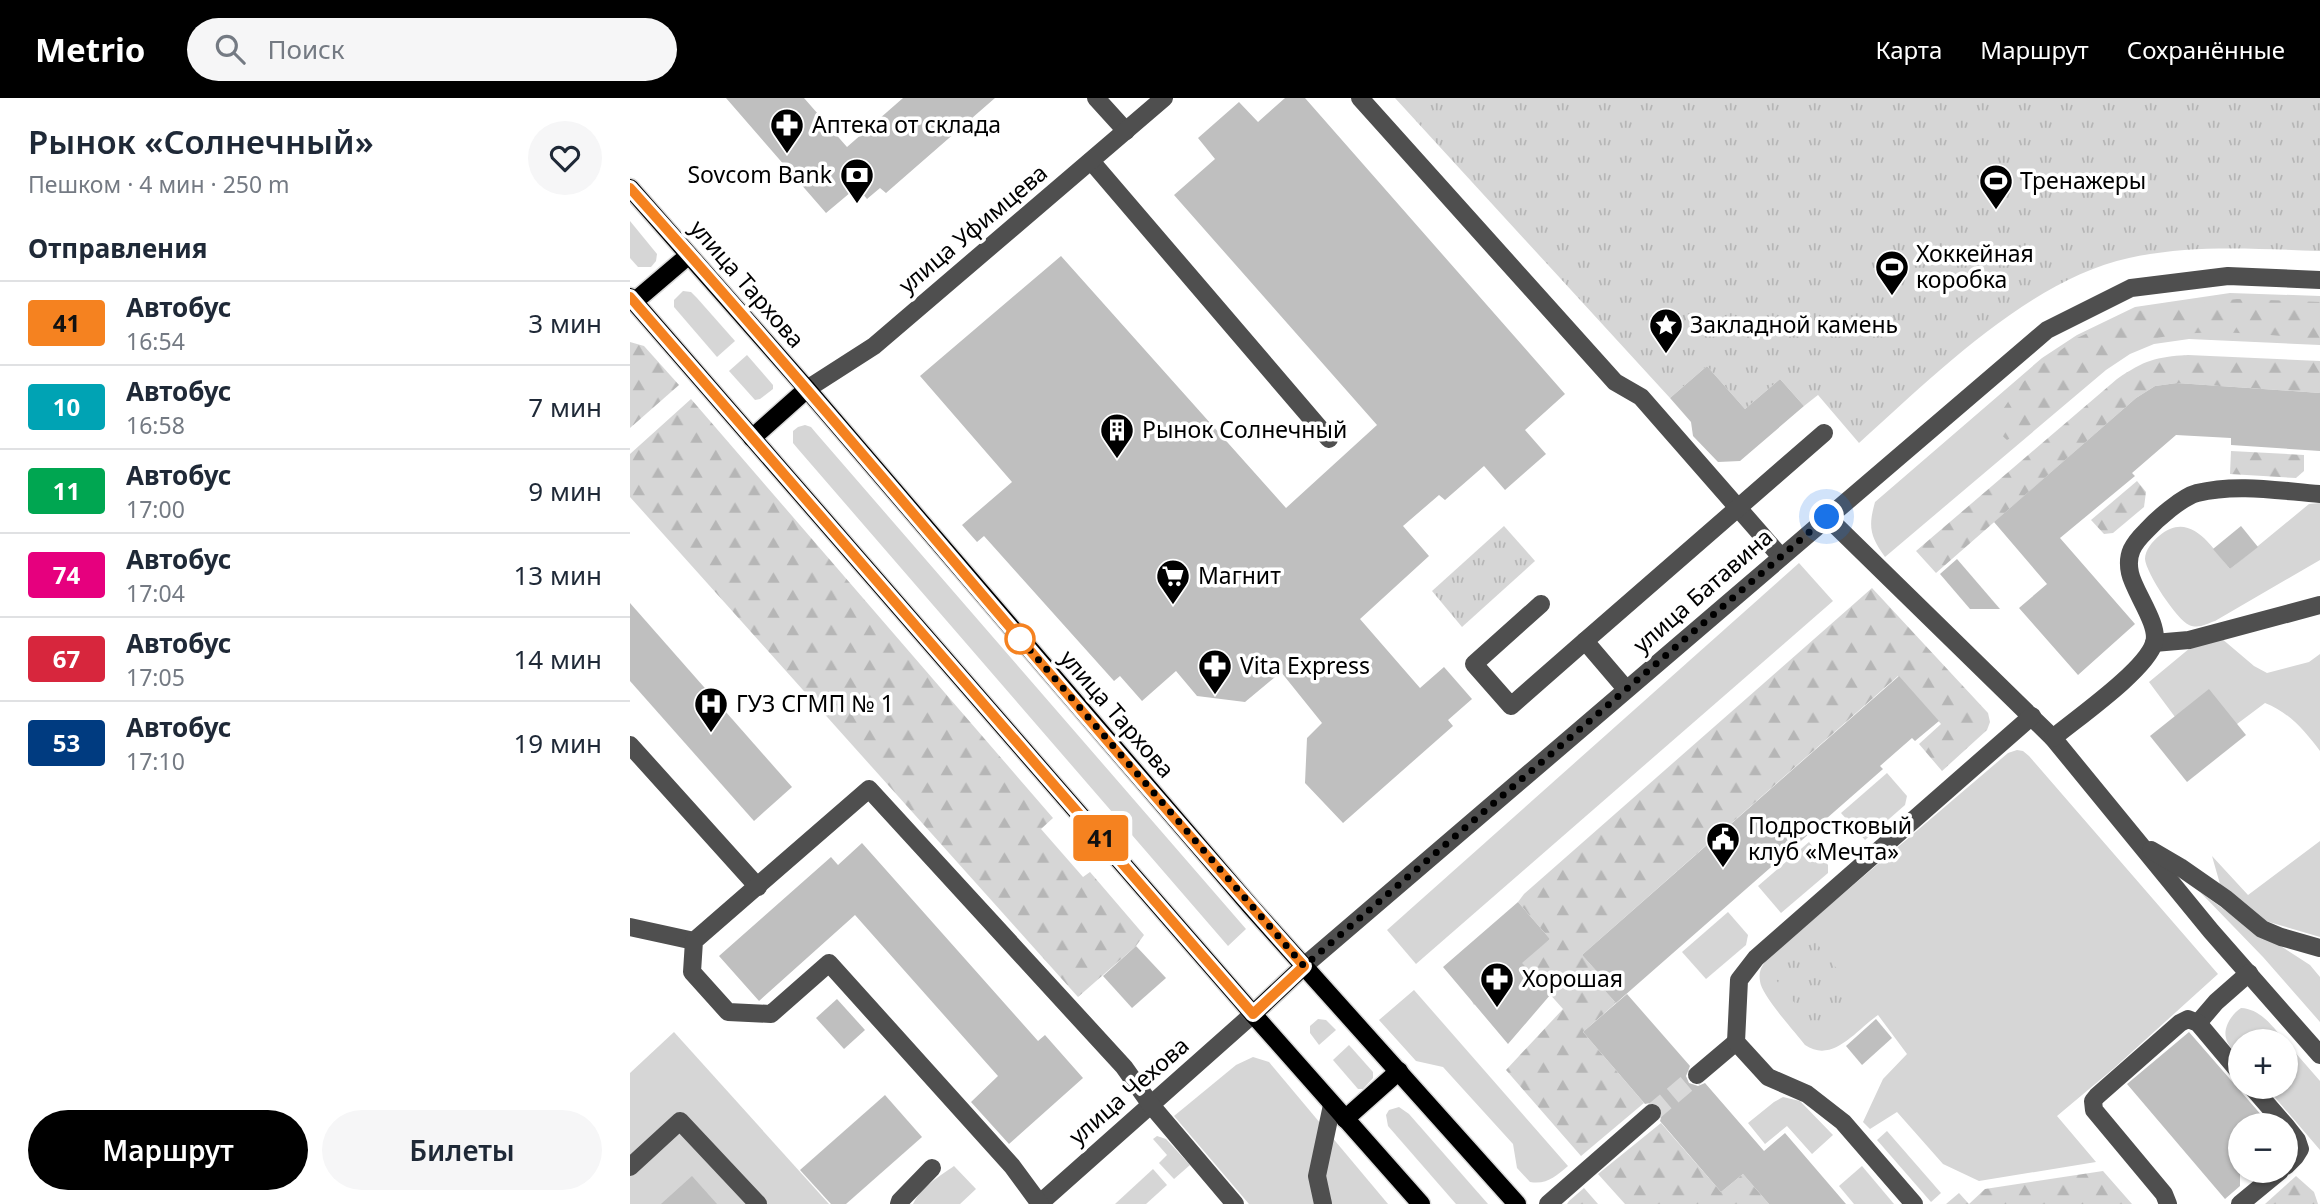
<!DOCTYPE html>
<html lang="ru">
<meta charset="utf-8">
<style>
body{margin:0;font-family:"Noto Sans",sans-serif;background:#f6f6f7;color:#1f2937;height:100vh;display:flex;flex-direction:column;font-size:26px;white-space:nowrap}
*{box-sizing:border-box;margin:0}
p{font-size:23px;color:#747a83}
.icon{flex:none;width:38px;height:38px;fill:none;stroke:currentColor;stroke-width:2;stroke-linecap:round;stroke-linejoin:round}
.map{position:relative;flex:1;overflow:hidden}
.details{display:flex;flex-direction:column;background:#fff;width:630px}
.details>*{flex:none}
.badge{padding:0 14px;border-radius:5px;font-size:24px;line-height:46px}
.buttons{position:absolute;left:1598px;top:931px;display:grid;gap:14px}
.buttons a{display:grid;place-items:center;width:70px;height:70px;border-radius:50%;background:#fff;box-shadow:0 2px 5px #0004;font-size:35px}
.you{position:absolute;width:35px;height:35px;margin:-18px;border:5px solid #fff;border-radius:50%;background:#1a73e8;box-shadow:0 0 0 10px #1a73e833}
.map>.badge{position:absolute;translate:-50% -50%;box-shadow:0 0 0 4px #fff}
h2{padding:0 28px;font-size:26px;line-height:63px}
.round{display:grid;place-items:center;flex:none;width:74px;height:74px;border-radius:37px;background:#f6f6f7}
.headline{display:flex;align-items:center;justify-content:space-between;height:119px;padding:0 28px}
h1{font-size:33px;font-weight:600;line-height:52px}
.cta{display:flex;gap:14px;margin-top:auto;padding:14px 28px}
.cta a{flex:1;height:80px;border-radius:42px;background:#000;color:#fff;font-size:28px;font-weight:600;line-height:80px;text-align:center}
.cta a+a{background:#f6f6f7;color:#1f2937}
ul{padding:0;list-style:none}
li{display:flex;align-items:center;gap:21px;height:84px;padding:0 28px;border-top:2px solid #e0e1e3}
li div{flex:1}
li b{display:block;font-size:26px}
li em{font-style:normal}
li .badge{min-width:77px;font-weight:700;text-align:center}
header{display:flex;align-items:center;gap:42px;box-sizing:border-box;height:98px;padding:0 35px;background:#000;color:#fff}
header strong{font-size:33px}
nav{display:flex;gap:38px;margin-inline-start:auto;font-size:24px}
.search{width:490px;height:63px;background:#f6f6f7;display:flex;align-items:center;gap:18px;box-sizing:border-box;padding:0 24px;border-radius:38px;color:#747a83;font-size:26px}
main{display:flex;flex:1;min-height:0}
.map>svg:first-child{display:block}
.green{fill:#d6d6d6}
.forest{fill:url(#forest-firs)}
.park{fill:url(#park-tufts)}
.building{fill:#bfbfbf}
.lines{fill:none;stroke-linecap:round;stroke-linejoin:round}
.minor-tunnel{stroke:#d9d9d9;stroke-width:18;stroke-dasharray:18 9;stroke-linecap:butt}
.major-casing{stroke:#dbdbdb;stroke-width:21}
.minor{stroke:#4f4f4f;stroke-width:18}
.major{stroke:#000;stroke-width:18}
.line-casing{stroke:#fff;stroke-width:16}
.line{stroke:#f58220;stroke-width:10}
.walk{stroke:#000;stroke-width:7;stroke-dasharray:0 12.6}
.stop-dot{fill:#fff;stroke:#f58220;stroke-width:3.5}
.labels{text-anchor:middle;stroke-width:7;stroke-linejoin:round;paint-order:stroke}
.poi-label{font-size:23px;fill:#000;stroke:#fff;text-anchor:start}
.street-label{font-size:23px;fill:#000;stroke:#fff}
</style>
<header>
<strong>Metrio</strong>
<div class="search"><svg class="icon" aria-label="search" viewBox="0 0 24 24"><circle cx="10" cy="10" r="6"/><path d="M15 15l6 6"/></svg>Поиск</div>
<nav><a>Карта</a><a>Маршрут</a><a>Сохранённые</a></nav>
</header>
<main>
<section class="details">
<div class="headline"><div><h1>Рынок «Солнечный»</h1><p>Пешком · 4 мин · 250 m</p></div><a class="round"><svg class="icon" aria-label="heart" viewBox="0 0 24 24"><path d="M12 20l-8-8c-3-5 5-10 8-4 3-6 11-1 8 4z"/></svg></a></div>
<h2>Отправления</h2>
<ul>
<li><span class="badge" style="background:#f58220;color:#111">41</span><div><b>Автобус</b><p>16:54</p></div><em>3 мин</em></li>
<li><span class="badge" style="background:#00a3b4;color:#fff">10</span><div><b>Автобус</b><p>16:58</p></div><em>7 мин</em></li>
<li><span class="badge" style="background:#00a651;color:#fff">11</span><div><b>Автобус</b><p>17:00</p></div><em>9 мин</em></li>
<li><span class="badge" style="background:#e6007e;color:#fff">74</span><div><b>Автобус</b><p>17:04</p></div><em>13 мин</em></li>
<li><span class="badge" style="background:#d7263d;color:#fff">67</span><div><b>Автобус</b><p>17:05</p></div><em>14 мин</em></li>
<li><span class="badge" style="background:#003b80;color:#fff">53</span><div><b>Автобус</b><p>17:10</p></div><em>19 мин</em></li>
</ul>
<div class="cta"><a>Маршрут</a><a>Билеты</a></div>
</section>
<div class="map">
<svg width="1690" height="1106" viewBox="0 0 1690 1106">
<defs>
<pattern id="forest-firs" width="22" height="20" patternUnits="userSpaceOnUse" patternTransform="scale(1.75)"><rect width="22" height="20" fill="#d6d6d6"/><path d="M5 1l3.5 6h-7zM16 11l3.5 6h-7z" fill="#b6b6b6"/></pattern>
<pattern id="park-tufts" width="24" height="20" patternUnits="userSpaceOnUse" patternTransform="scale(1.75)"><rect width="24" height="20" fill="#d6d6d6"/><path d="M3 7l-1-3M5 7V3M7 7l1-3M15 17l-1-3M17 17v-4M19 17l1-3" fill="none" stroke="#b6b6b6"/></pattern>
</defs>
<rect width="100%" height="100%" fill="#fff"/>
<g class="green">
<path d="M 0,123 L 27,156 L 26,163 L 21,169 L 8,169 L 0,160 Z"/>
<path d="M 53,193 L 61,194 L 67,200 L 105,243 L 87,259 L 44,209 L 44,202 Z"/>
<path d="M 1600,195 L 1690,198 L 1690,247 L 1559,241 L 1524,246 L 1500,256 L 1476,272 L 1255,459 C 1240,438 1238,429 1245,404 L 1412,260 L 1447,237 L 1505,209 Z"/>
<path d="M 117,257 L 143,287 L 143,291 L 130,301 L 125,302 L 99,273 Z"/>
<path d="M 175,327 L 181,329 L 186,335 L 616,831 L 598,848 L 168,351 L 163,345 L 163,333 L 168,329 Z"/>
<path d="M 1690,405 L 1690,462 L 1585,523 C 1576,526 1569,531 1559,527 C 1547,522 1516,475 1515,461 C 1515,452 1523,443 1529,438 C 1560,411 1582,449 1600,471 L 1679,406 Z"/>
<path d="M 1169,465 L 1203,503 L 786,866 L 757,832 Z"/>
<path d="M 1591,540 L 1624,568 L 1637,575 L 1679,564 L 1690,556 L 1690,653 C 1674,632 1660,615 1635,605 L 1607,626 L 1545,619 L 1519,584 L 1560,550 Z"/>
<path d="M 1387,652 L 1393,653 L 1399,658 L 1588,876 L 1483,971 L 1427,1018 L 1466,1064 L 1349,1083 L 1313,1066 L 1267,1014 L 1240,1031 L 1233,1024 L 1253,981 L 1277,956 L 1248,917 C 1226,932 1203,966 1175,947 C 1165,934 1131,897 1130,883 C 1128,872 1133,866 1140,858 L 1378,655 Z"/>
<path d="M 1257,675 L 1277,698 L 1275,707 L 1235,742 L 1211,715 Z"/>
<path d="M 1690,743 L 1690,839 L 1632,822 L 1590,786 L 1582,758 L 1618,797 Z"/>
<path d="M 1179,744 L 1198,767 L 1198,775 L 1151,815 L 1128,788 Z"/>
<path d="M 1570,794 L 1632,839 L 1646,845 L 1680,867 L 1690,879 L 1690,924 L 1633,859 Z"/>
<path d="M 1098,814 L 1118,837 L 1116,847 L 1076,881 L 1052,854 Z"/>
<path d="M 784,892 L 938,1068 C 926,1078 917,1087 900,1084 L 887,1070 L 883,1046 L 813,969 L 786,963 L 749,922 Z"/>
<path d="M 1611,910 C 1631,911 1643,929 1655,943 L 1610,943 L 1610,959 C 1605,954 1597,947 1596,940 C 1593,929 1602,916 1611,910 Z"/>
<path d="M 688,921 L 696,922 L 706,932 L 689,947 L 680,935 L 680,928 Z"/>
<path d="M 44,934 L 199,1106 L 0,1106 L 0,975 Z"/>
<path d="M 1656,944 L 1690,983 L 1690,1052 L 1636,989 L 1656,989 Z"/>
<path d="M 719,947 L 743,974 L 743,980 L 733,991 L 728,991 L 703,962 Z"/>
<path d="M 623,959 L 639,964 L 758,1106 L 619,1106 L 544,1018 L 606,967 Z"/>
<path d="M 1153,999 L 1170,1003 L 1203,1037 L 1182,1056 L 1157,1028 L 1135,1046 L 1118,1025 L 1144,1004 Z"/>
<path d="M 769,1009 L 779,1016 L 858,1106 L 826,1106 L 758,1028 L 756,1017 L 759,1012 Z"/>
<path d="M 1257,1033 L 1311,1095 L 1301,1104 L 1247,1042 Z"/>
<path d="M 527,1038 L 536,1041 L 560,1067 L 544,1081 L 529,1065 L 537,1057 L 523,1041 Z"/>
<path d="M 324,1068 L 346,1091 L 330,1106 L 283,1106 C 291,1089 310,1078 324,1068 Z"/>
<path d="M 1232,1068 L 1264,1106 L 1224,1106 L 1209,1088 Z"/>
<path d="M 523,1071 L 537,1087 L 516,1106 L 485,1106 Z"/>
</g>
<g class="forest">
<path d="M 1607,201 L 1690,204 L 1690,241 C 1636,238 1549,224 1500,250 C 1455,274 1422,317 1377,342 L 1367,333 L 1369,317 L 1389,288 L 1407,270 L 1447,240 L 1506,213 Z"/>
<path d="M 0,244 L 14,248 L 49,287 L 0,330 Z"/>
<path d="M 1558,257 L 1690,263 L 1690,295 L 1547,285 L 1525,288 L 1506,300 L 1306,475 L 1286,453 L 1487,281 C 1515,262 1525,259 1558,257 Z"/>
<path d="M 61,301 L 423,720 L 411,731 L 453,779 L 460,774 L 514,837 L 506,848 L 448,899 L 0,399 L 0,356 Z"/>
<path d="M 1601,353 L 1674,357 L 1674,373 L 1666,380 L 1600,376 Z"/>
<path d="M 1507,383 L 1516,394 L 1514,409 L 1483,435 L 1474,436 L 1461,422 Z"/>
<path d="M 1242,490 L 1358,615 L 1360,624 L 1357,632 L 1312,673 L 1289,646 L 1311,626 L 1268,578 L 952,857 L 970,877 L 965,882 L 986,905 L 953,934 L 1014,1005 L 951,1058 L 876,972 L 933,911 L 909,884 L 885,871 L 844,907 L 841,901 L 920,841 L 888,804 L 894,796 Z"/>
<path d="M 1031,1025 L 1091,1094 L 1113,1076 L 1139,1106 L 995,1106 L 968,1076 Z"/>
<path d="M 1473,1073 L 1502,1106 L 1316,1106 L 1329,1095 L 1339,1106 L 1355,1091 Z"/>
<path d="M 1666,1078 L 1684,1094 L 1688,1106 L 1635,1106 Z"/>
<path d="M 954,1090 L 968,1106 L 937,1106 L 939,1103 Z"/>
</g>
<g class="park">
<path d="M 765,0 L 1690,0 L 1690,153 C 1626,151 1562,146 1499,160 C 1400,181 1302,279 1229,345 L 1188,297 L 1174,308 L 1150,281 L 1115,311 L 1077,268 L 1040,300 Z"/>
<path d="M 874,428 L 905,463 L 832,529 L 802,493 Z"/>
<path d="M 1184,842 L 1231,901 L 1189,935 L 1141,876 Z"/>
</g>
<g class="building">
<path d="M 96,0 L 174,0 L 217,49 L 273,0 L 365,0 L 256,95 L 250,90 L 237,101 L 227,89 L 196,115 Z"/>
<path d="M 655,0 L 675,0 L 935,296 L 895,332 L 916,356 L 875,392 L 854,368 L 815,402 L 809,397 L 773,428 L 799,458 L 730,521 L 790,590 L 814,569 L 842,601 L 818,622 L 823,628 L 713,725 L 675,685 L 677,640 L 692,625 L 651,574 L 615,604 L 567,598 L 546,573 L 512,603 L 490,578 L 484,583 L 354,438 L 347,444 L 332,427 L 382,384 L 290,278 L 431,158 L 656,410 L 747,327 L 544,97 L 585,61 L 568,40 L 609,4 L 628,24 Z"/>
<path d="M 1077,268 L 1115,311 L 1150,281 L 1174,308 L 1110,363 L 1088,364 L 1063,338 L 1061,324 L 1040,300 Z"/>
<path d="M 1547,285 L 1690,295 L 1690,353 L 1601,347 L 1601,340 L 1546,337 L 1502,375 L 1505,378 L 1430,440 L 1505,526 L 1448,577 L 1389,510 L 1417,486 L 1364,424 L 1506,300 L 1525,288 Z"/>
<path d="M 1611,428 L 1628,449 L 1600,471 L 1583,451 Z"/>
<path d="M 1327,461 L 1370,511 L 1340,511 L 1310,476 Z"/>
<path d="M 0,505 L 162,689 L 124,723 L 0,583 Z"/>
<path d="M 1269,578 L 1309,623 L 1285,643 L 1282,640 L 1250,668 L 1253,671 L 986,905 L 965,882 L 970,877 L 952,857 Z"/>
<path d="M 1579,591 L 1616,637 L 1557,684 L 1520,638 Z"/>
<path d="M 232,745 L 408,943 L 415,937 L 453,980 L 379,1046 L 341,1004 L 368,978 L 225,817 L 129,903 L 89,858 L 201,759 L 208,767 Z"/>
<path d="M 888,804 L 920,841 L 892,865 L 921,896 L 878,946 L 813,869 Z"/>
<path d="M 506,848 L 536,880 L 502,910 L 473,878 Z"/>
<path d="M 997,896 L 1060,968 L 1056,978 L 1059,985 L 1068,988 L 1075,985 L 1134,1053 L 1155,1035 L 1216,1106 L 1139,1106 L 1113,1076 L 1091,1094 L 1030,1023 L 1033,1013 L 1030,1007 L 1025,1004 L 1015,1006 L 953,934 Z"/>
<path d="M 207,901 L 235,932 L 214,951 L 186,920 Z"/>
<path d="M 1246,921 L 1262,940 L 1232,967 L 1216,948 Z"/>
<path d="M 1559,934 L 1640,1027 L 1610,1027 L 1610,1088 L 1595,1101 L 1497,986 Z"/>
<path d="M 255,997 L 292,1039 L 216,1106 L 201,1106 L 170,1072 Z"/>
<path d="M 62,1078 L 87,1106 L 31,1106 Z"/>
</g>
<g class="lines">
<path class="minor-tunnel" d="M 1022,1015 L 1067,977"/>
<g class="major-casing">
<g id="major">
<path d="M 0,90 L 177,291 L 621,809 L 887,1106"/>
<path d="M 0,199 L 623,916 L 791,1106"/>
<path d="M 4,204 L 59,157"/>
<path d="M 122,340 L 177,291"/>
<path d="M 623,916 L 674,868"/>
<path d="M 715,1021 L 769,973"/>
</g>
</g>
<g class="minor">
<path d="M 466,0 L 496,33"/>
<path d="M 730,0 L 985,284 L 1011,299 L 1151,459"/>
<path d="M 461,63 L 699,341"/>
<path d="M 177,291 L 244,248 L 534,0"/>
<path d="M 1197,419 L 1423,640 L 1581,833 L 1690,957"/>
<path d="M 911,506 L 844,566 L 881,608 L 955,543"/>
<path d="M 1524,545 L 1559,542 L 1690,507"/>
<path d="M 996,591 L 955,543 L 1194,335"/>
<path d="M 1423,640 C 1447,620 1516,572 1524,545 C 1530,527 1504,494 1500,475 C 1496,456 1503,446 1516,433 C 1527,421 1552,399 1567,395 C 1607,385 1650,393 1690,396"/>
<path d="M 0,647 L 128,789"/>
<path d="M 1521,752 L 1550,769 L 1596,801 L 1632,831 L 1651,839 L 1690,850"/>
<path d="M 0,829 L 64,843"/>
<path d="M 674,868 L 1417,232 L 1501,190 L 1598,178 L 1690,182"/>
<path d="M 1568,925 L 1586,904 L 1619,875"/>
<path d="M 1067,977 L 1106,944"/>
<path d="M 1622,989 L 1655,1027"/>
<path d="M 1656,1028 L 1667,1042 L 1670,1051 L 1665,1059 L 1656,1068"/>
<path d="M 0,1069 L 50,1023 L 128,1106"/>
<path d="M 269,1106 L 270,1103 L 302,1070"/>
<path d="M 409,1106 L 623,916"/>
<path d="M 410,1106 L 382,1068 L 199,865 L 141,916 L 98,914 L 62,874 L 64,843 L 239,691 L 494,969 L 521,1007 L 605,1106"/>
<path d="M 693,1106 L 687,1078 L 702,1007"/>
<path d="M 918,1106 L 1022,1015"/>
<path d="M 1284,1106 L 1213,1024 L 1177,996 L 1138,979 L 1106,944 L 1109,882 L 1126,860 L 1402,618"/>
<path d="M 1538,1106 L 1534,1096 L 1464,1012 L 1463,1003 L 1467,998 L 1550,925 L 1558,921 L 1568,925 L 1610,975"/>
<path d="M 1610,1106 L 1650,1073"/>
</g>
<use href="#major" class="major"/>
</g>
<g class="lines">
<g class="line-casing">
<path id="line" d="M 0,90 C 229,345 445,612 674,868 L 623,916 L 0,199"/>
</g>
<use href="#line" class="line"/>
<path class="walk" d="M 390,541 L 387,537 L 674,868 L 1197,419"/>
</g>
<defs>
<g id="pharmacy-pin" transform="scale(1.75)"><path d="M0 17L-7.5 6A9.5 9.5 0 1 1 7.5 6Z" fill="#000" stroke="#fff"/><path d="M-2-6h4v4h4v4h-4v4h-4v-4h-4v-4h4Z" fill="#fff"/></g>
<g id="bank-pin" transform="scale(1.75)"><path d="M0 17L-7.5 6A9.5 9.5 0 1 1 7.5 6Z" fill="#000" stroke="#fff"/><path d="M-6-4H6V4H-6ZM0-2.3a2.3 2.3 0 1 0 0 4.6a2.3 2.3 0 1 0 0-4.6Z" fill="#fff"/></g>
<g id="stadium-pin" transform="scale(1.75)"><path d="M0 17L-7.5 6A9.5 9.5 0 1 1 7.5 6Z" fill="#000" stroke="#fff"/><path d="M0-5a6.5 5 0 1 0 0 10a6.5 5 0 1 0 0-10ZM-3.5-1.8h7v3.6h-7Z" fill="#fff"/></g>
<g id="sight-pin" transform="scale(1.75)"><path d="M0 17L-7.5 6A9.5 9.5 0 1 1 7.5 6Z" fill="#000" stroke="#fff"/><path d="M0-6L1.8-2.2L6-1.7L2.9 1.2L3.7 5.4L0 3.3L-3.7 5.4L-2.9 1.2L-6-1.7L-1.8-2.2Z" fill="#fff"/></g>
<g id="building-pin" transform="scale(1.75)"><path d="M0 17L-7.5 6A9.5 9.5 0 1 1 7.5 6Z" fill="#000" stroke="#fff"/><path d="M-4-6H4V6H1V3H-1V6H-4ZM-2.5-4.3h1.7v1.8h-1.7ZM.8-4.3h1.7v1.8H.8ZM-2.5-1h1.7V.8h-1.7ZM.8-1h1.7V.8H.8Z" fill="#fff"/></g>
<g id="supermarket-pin" transform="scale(1.75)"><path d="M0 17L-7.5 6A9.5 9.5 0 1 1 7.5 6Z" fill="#000" stroke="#fff"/><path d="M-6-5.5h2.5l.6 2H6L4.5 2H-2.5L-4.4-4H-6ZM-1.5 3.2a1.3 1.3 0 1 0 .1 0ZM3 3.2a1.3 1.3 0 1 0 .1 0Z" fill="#fff"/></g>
<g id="hospital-pin" transform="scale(1.75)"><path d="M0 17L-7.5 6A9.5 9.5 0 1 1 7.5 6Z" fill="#000" stroke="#fff"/><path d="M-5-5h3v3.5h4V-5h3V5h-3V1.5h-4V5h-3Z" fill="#fff"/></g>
<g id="civic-pin" transform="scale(1.75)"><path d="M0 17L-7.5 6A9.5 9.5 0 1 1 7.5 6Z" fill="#000" stroke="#fff"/><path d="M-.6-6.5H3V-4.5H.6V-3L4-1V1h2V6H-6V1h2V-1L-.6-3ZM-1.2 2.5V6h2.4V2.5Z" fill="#fff"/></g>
</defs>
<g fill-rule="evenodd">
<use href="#pharmacy-pin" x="157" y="27"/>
<use href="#bank-pin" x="227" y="77"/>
<use href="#stadium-pin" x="1366" y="83"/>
<use href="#stadium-pin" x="1262" y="169"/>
<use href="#sight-pin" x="1036" y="227"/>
<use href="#building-pin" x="487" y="332"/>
<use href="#supermarket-pin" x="543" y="478"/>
<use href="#pharmacy-pin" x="585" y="568"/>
<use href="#hospital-pin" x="81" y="606"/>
<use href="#civic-pin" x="1093" y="741"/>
<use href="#pharmacy-pin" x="867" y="881"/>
</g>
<circle class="stop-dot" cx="390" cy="541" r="14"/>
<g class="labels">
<g class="poi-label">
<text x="182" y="35">Аптека от склада</text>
<text x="202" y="85" text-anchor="end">Sovcom Bank</text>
<text x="1390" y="91">Тренажеры</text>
<text x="1286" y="164">Хоккейная<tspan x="1286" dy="26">коробка</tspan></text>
<text x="1060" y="235">Закладной камень</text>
<text x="512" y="340">Рынок Солнечный</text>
<text x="568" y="486">Магнит</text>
<text x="610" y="576">Vita Express</text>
<text x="106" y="614">ГУЗ СГМП № 1</text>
<text x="1118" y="736">Подростковый<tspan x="1118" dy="26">клуб «Мечта»</tspan></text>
<text x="892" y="889">Хорошая</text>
</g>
<g class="street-label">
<text transform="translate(343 131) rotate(-40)" y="8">улица Уфимцева</text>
<text transform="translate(117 186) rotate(49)" y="8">улица Тархова</text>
<text transform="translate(1073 493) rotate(-41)" y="8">улица Батавина</text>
<text transform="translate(487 616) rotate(49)" y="8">улица Тархова</text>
<text transform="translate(499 993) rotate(-41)" y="8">улица Чехова</text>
</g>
</g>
</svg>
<div class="buttons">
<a>+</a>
<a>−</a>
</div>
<div class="you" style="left:1197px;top:419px"></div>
<b class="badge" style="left:471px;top:740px;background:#f58220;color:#111">41</b>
</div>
</main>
